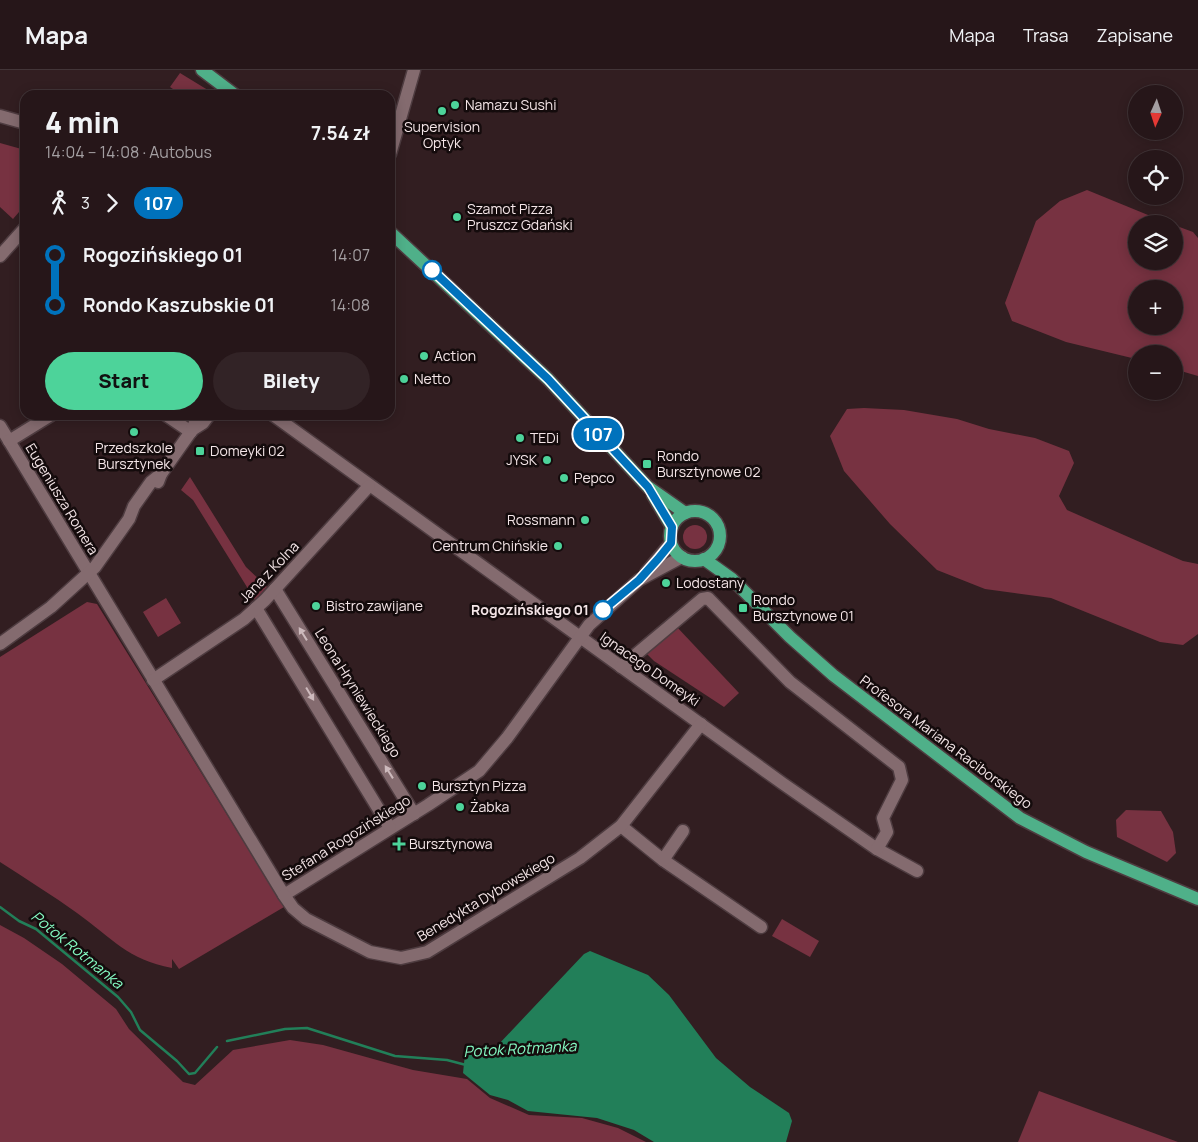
<!DOCTYPE html>
<html lang="pl">
<meta charset="utf-8">
<style>
body{margin:0;font-family:Manrope,sans-serif;background:#322326;color:#f1f3f6;height:100vh;display:flex;flex-direction:column;font-size:19px;white-space:nowrap}
*{box-sizing:border-box;margin:0}
p{font-size:16px;color:#a49fa2}
.icon{flex:none;width:28px;height:28px;fill:none;stroke:currentColor;stroke-width:2;stroke-linecap:round;stroke-linejoin:round}
.map{position:relative;flex:1;overflow:hidden}
.drawer{position:absolute;left:20px;top:20px;width:375px;height:330px;display:flex;flex-direction:column;background:#261619;border-radius:15px;box-shadow:0 2px 12px #0003,0 0 0 1px #423538}
.drawer>*{flex:none}
.badge{padding:0 10px;border-radius:16px;font-size:18px;line-height:32px}
.needle{width:32px;rotate:183deg}
.buttons{position:absolute;left:1128px;top:15px;display:grid;gap:10px}
.buttons a{display:grid;place-items:center;width:55px;height:55px;border-radius:50%;background:#261619;box-shadow:0 2px 12px #0003,0 0 0 1px #423538;font-size:25px}
.map>.badge{position:absolute;translate:-50% -50%;box-shadow:0 0 0 2px #fff}
.legs{display:flex;align-items:center;gap:8px;height:55px;padding:0 25px;font-size:16px}
.legs p{margin-inline-start:auto}
.headline{display:flex;align-items:center;justify-content:space-between;height:85px;padding:0 25px}
h1{font-size:28px;font-weight:800;line-height:38px}
.cta{display:flex;gap:10px;margin-top:auto;padding:10px 25px}
.cta a{flex:1;height:58px;border-radius:30px;background:#4dd39a;color:#111;font-size:20px;font-weight:800;line-height:58px;text-align:center}
.cta a+a{background:#322326;color:#f1f3f6}
ul{padding:0 25px;list-style:none}
li{display:flex;align-items:center;gap:18px;height:50px;font-size:19px}
li i{display:grid;place-items:center;width:8px;height:100%;margin:0 6px;background:currentColor}
li i::after{content:'';width:12px;height:12px;margin:-6px;border:4px solid;border-radius:50%;background:#261619}
li p{margin-inline-start:auto}
li:first-child i{background:linear-gradient(#0000 50%,currentColor 0)}
li:last-child i{background:linear-gradient(currentColor 50%,#0000 0)}
header{display:flex;align-items:center;gap:30px;box-sizing:border-box;height:70px;padding:0 25px;background:#261619;border-bottom:1px solid #423538}
header strong{font-size:24px}
nav{display:flex;gap:28px;margin-inline-start:auto;font-size:18px}
.map>svg:first-child{display:block}
.green{fill:#773241;fill-rule:evenodd}
.water{fill:#227f59}
.lines{fill:none;stroke-linecap:round;stroke-linejoin:round}
.stream{stroke:#227f59;stroke-width:2.5}
.minor-casing{stroke:#4e3c40;stroke-width:15}
.major-casing{stroke:#4e3c40;stroke-width:15}
.minor{stroke:#846b6f;stroke-width:12}
.major{stroke:#4fb089;stroke-width:12}
.oneway{fill:#cdbabd}
.line-1-casing{stroke:#fff;stroke-width:11}
.line-1{stroke:#0072bc;stroke-width:8}
.poi-dot{fill:#4dd39a;stroke:#140b0c;stroke-width:2}
.stop-1-dot{fill:#fff;stroke:#0072bc;stroke-width:2.5}
.labels{text-anchor:middle;stroke-width:5;stroke-linejoin:round;paint-order:stroke}
.poi-label{font-size:14px;fill:#f4e5e7;stroke:#140b0c;text-anchor:start}
.street-label{font-size:14px;fill:#f4e5e7;stroke:#140b0c}
.stop-label{font-size:14px;font-weight:bold;fill:#f4e5e7;stroke:#140b0c;text-anchor:end}
.water-label{font-size:15px;font-style:italic;fill:#85fbc3;stroke:#140b0c}
</style>
<header>
<strong>Mapa</strong>
<nav><a>Mapa</a><a>Trasa</a><a>Zapisane</a></nav>
</header>
<div class="map">
<svg width="1198" height="1072" viewBox="0 0 1198 1072">
<rect width="100%" height="100%" fill="#321e21"/>
<g class="green">
<path d="M 180,3 L 216,25 L 168,25 L 173,19 L 170,17 Z"/>
<path d="M 0,73 L 25,80 L 25,135 L 13,149 L 0,137 Z"/>
<path d="M 1087,120 L 1170,154 L 1136,154 L 1136,191 L 1174,191 L 1174,155 L 1193,162 L 1198,168 L 1198,306 L 1174,299 L 1174,284 L 1136,284 L 1136,289 L 1066,272 L 1012,251 L 1005,233 L 1036,151 L 1060,131 ZM 1136,219 L 1174,219 L 1174,256 L 1136,256 Z"/>
<path d="M 864,338 L 904,340 L 957,349 L 989,359 L 1035,368 L 1069,381 L 1074,393 L 1059,426 L 1067,440 L 1183,491 L 1198,494 L 1198,564 L 1183,575 L 1160,572 L 1051,528 L 985,519 L 937,500 L 890,454 L 844,401 L 830,366 L 847,339 Z"/>
<path d="M 190,407 L 246,497 L 267,517 L 255,530 L 193,430 L 181,420 Z"/>
<circle cx="695" cy="467" r="12"/>
<path d="M 166,528 L 181,553 L 158,567 L 143,542 Z"/>
<path d="M 87,532 L 97,534 L 284,837 L 179,899 L 172,889 L 172,898 C 128,890 112,868 77,843 C 52,825 26,809 0,792 L 0,587 Z"/>
<path d="M 676,556 L 739,623 L 724,637 L 654,591 L 645,582 Z"/>
<path d="M 1126,740 L 1161,741 L 1173,762 L 1176,783 L 1167,792 L 1117,767 L 1116,750 Z"/>
<path d="M 782,849 L 819,871 L 810,887 L 772,866 Z"/>
<path d="M 0,855 L 24,868 L 62,894 L 116,939 L 129,959 L 183,1012 L 195,1015 L 233,980 L 290,970 L 323,975 L 413,1000 L 467,1009 L 490,1028 L 529,1045 L 582,1048 L 618,1058 L 646,1072 L 0,1072 Z"/>
<path d="M 1039,1021 L 1178,1072 L 1018,1072 Z"/>
</g>
<path class="water" d="M 590,881 L 648,905 L 669,925 L 716,988 L 750,1017 L 789,1043 L 792,1051 L 786,1072 L 654,1072 L 634,1060 L 597,1048 L 528,1041 L 508,1030 L 490,1025 L 463,1003 L 465,984 L 498,975 L 584,884 Z"/>
<g class="lines">
<g class="stream">
<path d="M 0,837 L 19,851 L 36,859 L 118,927 L 131,942 L 140,960 L 177,991 L 189,1004 L 195,1003 L 217,977"/>
<path d="M 227,971 L 285,959 L 307,958 L 395,986 L 447,990 L 466,995"/>
</g>
<g class="minor-casing">
<g id="minor">
<path d="M 0,46 L 25,53"/>
<path d="M 390,84 L 414,0"/>
<path d="M 0,186 L 25,158"/>
<path d="M 166,345 L 191,362"/>
<path d="M 273,345 L 782,713 L 877,779 L 917,801"/>
<path d="M 0,356 L 284,825 L 428,735 L 479,701 L 507,668 L 589,555 L 639,510 L 682,487"/>
<path d="M 192,360 L 203,353 L 209,345"/>
<path d="M 9,371 L 51,345"/>
<path d="M 158,412 L 161,404 L 192,360 L 198,345"/>
<path d="M 646,503 L 671,473"/>
<path d="M 275,519 L 414,744"/>
<path d="M 256,538 L 390,758"/>
<path d="M 0,574 L 51,537 L 95,497 L 129,449 L 134,436 L 151,412 L 161,404"/>
<path d="M 621,597 L 702,529 L 708,528 L 790,612 L 899,697 L 902,710 L 883,748 L 887,762 L 877,779"/>
<path d="M 153,610 L 244,549 L 265,530 L 369,416"/>
<path d="M 621,756 L 663,790 L 761,857"/>
<path d="M 663,790 L 683,761"/>
<path d="M 284,825 L 293,838 L 306,849 L 370,882 L 401,888 L 427,882 L 580,788 L 621,756 L 701,654"/>
</g>
</g>
<g class="major-casing">
<g id="major">
<path d="M 202,0 L 235,25"/>
<path d="M 390,162 L 548,309 L 648,417 L 685,443"/>
<path d="M 653,425 L 672,457"/>
<circle cx="695" cy="466" r="25"/>
<path d="M 704,489 L 732,509 L 790,567 L 833,605 L 1020,748 L 1086,782 L 1198,829"/>
</g>
</g>
<use href="#minor" class="minor"/>
<use href="#major" class="major"/>
</g>
<defs><path id="oneway-solid" d="M-6-.8H1V-3.2L6.5 0L1 3.2V.8H-6Z" transform="scale(1.25)"/></defs>
<g class="oneway">
<use href="#oneway-solid" transform="translate(303 564) rotate(-122)"/>
<use href="#oneway-solid" transform="translate(310 624) rotate(59)"/>
<use href="#oneway-solid" transform="translate(389 702) rotate(-122)"/>
</g>
<g class="lines">
<g class="line-1-casing">
<path id="line-1" d="M 432,200 L 548,309 L 648,417 L 672,457 L 671,473 L 658,489 L 639,510 L 603,540"/>
</g>
<use href="#line-1" class="line-1"/>
</g>
<g class="poi-dot">
<circle cx="455" cy="35" r="5"/>
<circle cx="442" cy="41" r="5"/>
<circle cx="457" cy="147" r="5"/>
<circle cx="424" cy="286" r="5"/>
<circle cx="404" cy="309" r="5"/>
<circle cx="134" cy="362" r="5"/>
<circle cx="520" cy="368" r="5"/>
<rect x="195" y="376" width="10" height="10" rx="2.5"/>
<circle cx="547" cy="390" r="5"/>
<rect x="642" y="389" width="10" height="10" rx="2.5"/>
<circle cx="564" cy="408" r="5"/>
<circle cx="585" cy="450" r="5"/>
<circle cx="558" cy="476" r="5"/>
<circle cx="666" cy="513" r="5"/>
<circle cx="316" cy="536" r="5"/>
<rect x="738" y="533" width="10" height="10" rx="2.5"/>
<circle cx="422" cy="716" r="5"/>
<circle cx="460" cy="737" r="5"/>
<path d="M396.5 766.5h5v5h5v5h-5v5h-5v-5h-5v-5h5z"/>
</g>
<g class="stop-1-dot">
<circle cx="432" cy="200" r="9"/>
<circle cx="603" cy="540" r="9"/>
</g>
<g class="labels">
<g class="poi-label">
<text x="465" y="40">Namazu Sushi</text>
<text x="442" y="62" text-anchor="middle">Supervision<tspan x="442" dy="16">Optyk</tspan></text>
<text x="467" y="144">Szamot Pizza<tspan x="467" dy="16">Pruszcz Gdański</tspan></text>
<text x="434" y="291">Action</text>
<text x="414" y="314">Netto</text>
<text x="530" y="373">TEDi</text>
<text x="134" y="383" text-anchor="middle">Przedszkole<tspan x="134" dy="16">Bursztynek</tspan></text>
<text x="210" y="386">Domeyki 02</text>
<text x="657" y="391">Rondo<tspan x="657" dy="16">Bursztynowe 02</tspan></text>
<text x="537" y="395" text-anchor="end">JYSK</text>
<text x="574" y="413">Pepco</text>
<text x="575" y="455" text-anchor="end">Rossmann</text>
<text x="548" y="481" text-anchor="end">Centrum Chińskie</text>
<text x="676" y="518">Lodostany</text>
<text x="753" y="535">Rondo<tspan x="753" dy="16">Bursztynowe 01</tspan></text>
<text x="326" y="541">Bistro zawijane</text>
<text x="432" y="721">Bursztyn Pizza</text>
<text x="470" y="742">Żabka</text>
<text x="409" y="779">Bursztynowa</text>
</g>
<g class="street-label">
<text transform="translate(62 429) rotate(59)" y="5">Eugeniusza Romera</text>
<text transform="translate(269 502) rotate(-46)" y="5">Jana z Kolna</text>
<text transform="translate(650 599) rotate(35)" y="5">Ignacego Domeyki</text>
<text transform="translate(358 623) rotate(58)" y="5">Leona Hryniewieckiego</text>
<text transform="translate(946 672) rotate(37)" y="5">Profesora Mariana Raciborskiego</text>
<text transform="translate(346 768) rotate(-32)" y="5">Stefana Rogozińskiego</text>
<text transform="translate(486 827) rotate(-31)" y="5">Benedykta Dybowskiego</text>
</g>
<g class="stop-label">
<text x="589" y="545">Rogozińskiego 01</text>
</g>
<g class="water-label">
<text transform="translate(77 880) rotate(39)" y="5">Potok Rotmanka</text>
<text transform="translate(520 979) rotate(-3)" y="5">Potok Rotmanka</text>
</g>
</g>
</svg>
<div class="buttons">
<a><svg class="needle" viewBox="-14 -14 28 28"><path d="M0-13l5 13h-10z" fill="#e53935"/><path d="M0 13l5-13h-10z" fill="#a49fa2"/></svg></a>
<a><svg class="icon" aria-label="locate" viewBox="0 0 24 24"><circle cx="12" cy="12" r="6"/><path d="M12 2v4M12 18v4M2 12h4M18 12h4"/></svg></a>
<a><svg class="icon" aria-label="layers" viewBox="0 0 24 24"><path d="M12 4l9 5-9 5-9-5zM3 14l9 5 9-5"/></svg></a>
<a>+</a>
<a>−</a>
</div>
<b class="badge" style="left:598px;top:364px;background:#0072bc;color:#fff">107</b>
<section class="drawer">
<div class="headline"><div><h1>4 min</h1><p>14:04 – 14:08 · Autobus</p></div><b>7.54 zł</b></div>
<div class="legs"><svg class="icon" aria-label="walk" viewBox="0 0 24 24"><circle cx="13" cy="4" r="2"/><path d="M13 8l-2 6 4 7M11 14l-3 7M7 12l3-4h3l4 4"/></svg>3<svg class="icon" aria-label="forward" viewBox="0 0 24 24"><path d="M9 5l7 7-7 7"/></svg><b class="badge" style="background:#0072bc;color:#fff">107</b></div>
<ul>
<li><i style="color:#0072bc"></i><b>Rogozińskiego 01</b><p>14:07</p></li>
<li><i style="color:#0072bc"></i><b>Rondo Kaszubskie 01</b><p>14:08</p></li>
</ul>
<div class="cta"><a>Start</a><a>Bilety</a></div>
</section>
</div>
